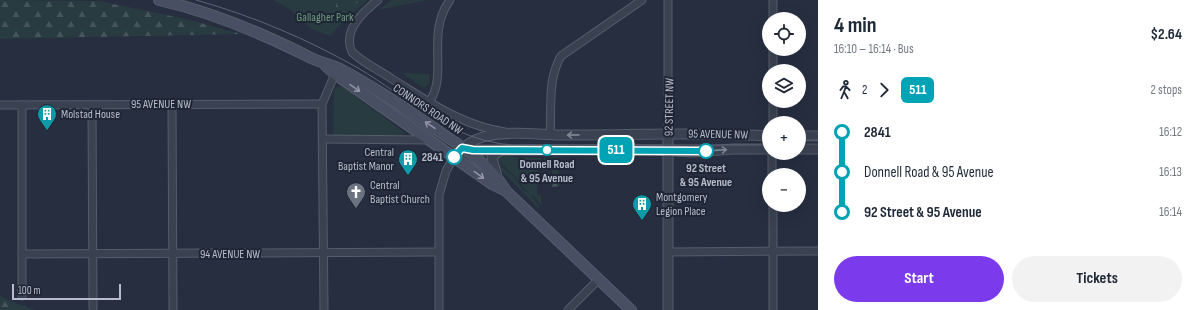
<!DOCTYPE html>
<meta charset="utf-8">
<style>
body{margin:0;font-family:"Sofia Sans Condensed",sans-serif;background:#f2f2f3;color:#1f2937;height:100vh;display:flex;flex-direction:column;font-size:15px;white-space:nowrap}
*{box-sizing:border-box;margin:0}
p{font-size:13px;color:#747a83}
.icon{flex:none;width:22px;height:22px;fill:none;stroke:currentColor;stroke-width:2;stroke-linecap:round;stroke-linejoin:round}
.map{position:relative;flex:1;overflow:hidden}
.panel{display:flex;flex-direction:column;background:#fff;width:380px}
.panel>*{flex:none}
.badge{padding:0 8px;border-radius:6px;font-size:14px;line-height:26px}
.controls{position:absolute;left:762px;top:12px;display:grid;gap:8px}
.controls a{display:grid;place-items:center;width:44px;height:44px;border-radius:50%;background:#fff;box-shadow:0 4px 16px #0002;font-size:20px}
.scale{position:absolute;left:12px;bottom:10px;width:109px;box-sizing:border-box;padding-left:4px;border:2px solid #b6bcca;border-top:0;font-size:11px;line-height:14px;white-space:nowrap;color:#b6bcca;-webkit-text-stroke:3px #1f2635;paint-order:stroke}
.map>.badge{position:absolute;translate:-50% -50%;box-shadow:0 0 0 2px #fff}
.legs{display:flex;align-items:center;gap:6px;height:44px;padding:0 16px;font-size:13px}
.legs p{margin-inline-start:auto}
.summary{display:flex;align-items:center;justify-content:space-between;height:68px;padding:0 16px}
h1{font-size:22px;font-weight:700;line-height:30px}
.cta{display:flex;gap:8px;margin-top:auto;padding:8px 16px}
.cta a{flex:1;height:46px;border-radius:24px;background:#7c3aed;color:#fff;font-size:16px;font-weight:700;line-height:46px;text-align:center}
.cta a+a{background:#f2f2f3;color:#1f2937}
ul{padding:0 16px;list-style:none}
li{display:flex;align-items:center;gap:14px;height:40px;font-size:15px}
li i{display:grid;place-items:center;width:6px;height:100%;margin:0 5px;background:currentColor}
li i::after{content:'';width:10px;height:10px;margin:-5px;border:3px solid;border-radius:50%;background:#fff}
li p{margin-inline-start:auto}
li:first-child i{background:linear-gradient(#0000 50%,currentColor 0)}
li:last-child i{background:linear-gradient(currentColor 50%,#0000 0)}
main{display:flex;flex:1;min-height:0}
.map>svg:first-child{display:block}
.green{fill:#283b41}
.forest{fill:url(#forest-firs)}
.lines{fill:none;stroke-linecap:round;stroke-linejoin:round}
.minor-casing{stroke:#555c6a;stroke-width:9}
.tertiary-casing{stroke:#555c6a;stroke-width:11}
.secondary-casing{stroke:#555c6a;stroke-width:12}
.minor{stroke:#3a4150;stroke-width:7}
.tertiary{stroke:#3a4150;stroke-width:9}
.secondary{stroke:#484f63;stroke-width:10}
.tram{stroke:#5c6476;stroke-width:1}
.oneway{stroke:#9096a6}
.oneway2{stroke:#7e8593}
.line-1-casing{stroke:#fff;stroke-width:9}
.line-1{stroke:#00a3b4;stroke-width:6}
.stop-1-dot{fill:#fff;stroke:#00a3b4;stroke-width:2}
.labels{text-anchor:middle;stroke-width:4;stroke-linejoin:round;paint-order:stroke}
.park-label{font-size:12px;fill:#6e9b7d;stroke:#1f2635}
.street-label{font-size:12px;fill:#b6bcca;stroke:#1f2635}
.poi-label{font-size:12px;fill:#b6bcca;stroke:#1f2635;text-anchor:start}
.stop-label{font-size:12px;font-weight:bold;fill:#b6bcca;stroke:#1f2635}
</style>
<main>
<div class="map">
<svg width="818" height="310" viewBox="0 0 818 310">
<defs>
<pattern id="forest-firs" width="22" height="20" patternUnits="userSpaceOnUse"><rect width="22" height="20" fill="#283b41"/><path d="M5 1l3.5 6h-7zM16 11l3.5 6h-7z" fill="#45555b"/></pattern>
</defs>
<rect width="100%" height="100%" fill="#262e40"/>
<g class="green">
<path d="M 273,0 L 368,0 L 341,23 L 330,36 L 312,29 L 288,8 Z"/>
<path d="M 392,0 L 428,0 L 378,10 Z"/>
<path d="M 394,67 L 403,73 L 429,74 L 429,83 L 425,88 L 422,87 Z"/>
<path d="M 338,87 L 343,87 L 405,133 L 402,135 L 333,135 L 334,90 Z"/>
<path d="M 506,155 L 519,158 L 541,158 L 541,165 L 537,165 L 537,194 L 541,195 L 542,206 L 534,196 L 524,189 L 520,182 L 499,161 L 498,158 Z"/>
<path d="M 558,156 L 558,169 L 552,169 L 552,165 L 544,165 L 544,158 Z"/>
<path d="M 498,163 L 516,179 L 523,190 L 531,194 L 540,208 L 538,208 L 498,167 Z"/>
</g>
<g class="forest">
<path d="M 0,0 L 99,1 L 190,20 L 241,34 L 0,39 Z"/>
<path d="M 336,0 L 362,0 L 336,15 Z"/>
<path d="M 552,169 L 558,169 L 560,186 L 552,187 Z"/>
<path d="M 0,296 L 13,302 L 34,310 L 0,310 Z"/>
</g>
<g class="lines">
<g class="minor-casing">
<g id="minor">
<path d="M 378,0 C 363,12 342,31 352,52 C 363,63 379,70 392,79 C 428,101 462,126 505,132"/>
<path d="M 773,0 L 773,19"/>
<path d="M 773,49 L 773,71"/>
<path d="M 773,101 L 773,123"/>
<path d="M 429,102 C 449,75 425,34 450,0"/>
<path d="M 172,104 L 173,310"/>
<path d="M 0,105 L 322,104"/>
<path d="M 92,105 L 93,308"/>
<path d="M 668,133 L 668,0"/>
<path d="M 550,135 C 552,108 547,80 561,56 L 642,0"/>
<path d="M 323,139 L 428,140"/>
<path d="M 772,153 L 772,175"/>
<path d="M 773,205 L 773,310"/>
<path d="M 668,252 L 818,251"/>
<path d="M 22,254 L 438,252"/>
<path d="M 22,296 L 22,105"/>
<path d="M 324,310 L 322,104 L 335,74"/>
<path d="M 439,310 L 439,195 L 446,171 L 454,157"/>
<path d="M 568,310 L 598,280"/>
</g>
</g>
<g class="tertiary-casing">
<g id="tertiary">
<path d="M 668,133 L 668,310"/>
<path d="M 799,136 L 818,136"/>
<path d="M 462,148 L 473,150 L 656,150 L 693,152 L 733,149 L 769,149"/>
<path d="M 799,149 L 818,149"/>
<path d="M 454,157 C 462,148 471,140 483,137 C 509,130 539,135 565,135 C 633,135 701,132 769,136"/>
<path d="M 497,177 L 492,158 L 496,153 L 502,150"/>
</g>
</g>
<g class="secondary-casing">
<g id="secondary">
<path d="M 159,0 C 212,12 262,33 311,58 C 321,63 332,64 342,70 C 374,87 404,107 434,128 C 460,146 489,163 506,191"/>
<path d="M 326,66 L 335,74 L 492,184 L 506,191 L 631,310"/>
</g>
</g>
<use href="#minor" class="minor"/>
<use href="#tertiary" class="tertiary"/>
<use href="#secondary" class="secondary"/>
<g class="tram">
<path d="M 196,0 C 253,16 307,39 358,68 C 409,98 450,141 513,145 L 769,145"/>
<path d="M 799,140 L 818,140"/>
</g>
</g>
<defs><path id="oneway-shaft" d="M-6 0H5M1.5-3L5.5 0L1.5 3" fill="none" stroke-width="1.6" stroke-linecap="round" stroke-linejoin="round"/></defs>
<g class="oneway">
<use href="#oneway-shaft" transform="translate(355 88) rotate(35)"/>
<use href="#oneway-shaft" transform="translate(430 125) rotate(-146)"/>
<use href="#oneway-shaft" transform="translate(479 175) rotate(36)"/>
</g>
<g class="oneway2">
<use href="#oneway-shaft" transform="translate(573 135) rotate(179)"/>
<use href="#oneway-shaft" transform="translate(721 150) rotate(-4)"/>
</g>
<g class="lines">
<g class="line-1-casing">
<path id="line-1" d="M 454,157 L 462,148 L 473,150 L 706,151"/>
</g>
<use href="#line-1" class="line-1"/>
</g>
<defs>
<g id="building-pin" transform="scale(1)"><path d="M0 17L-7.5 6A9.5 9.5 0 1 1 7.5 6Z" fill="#0f9aa8" stroke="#1f2635"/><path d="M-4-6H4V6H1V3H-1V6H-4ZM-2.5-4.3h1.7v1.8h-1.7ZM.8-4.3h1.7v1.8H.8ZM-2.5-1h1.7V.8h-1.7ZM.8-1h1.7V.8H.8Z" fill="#fff"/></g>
<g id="church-pin" transform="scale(1)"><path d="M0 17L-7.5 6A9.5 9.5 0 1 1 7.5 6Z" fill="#6b7280" stroke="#1f2635"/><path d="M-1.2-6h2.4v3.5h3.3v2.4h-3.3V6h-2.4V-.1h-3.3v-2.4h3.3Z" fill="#fff"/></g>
</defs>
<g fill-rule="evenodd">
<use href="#building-pin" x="47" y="114"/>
<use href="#building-pin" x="408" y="159"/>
<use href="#church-pin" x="356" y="192"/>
<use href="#building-pin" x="642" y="204"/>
</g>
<g class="stop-1-dot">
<circle cx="547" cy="150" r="5"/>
<circle cx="706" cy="151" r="7"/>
<circle cx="454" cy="157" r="7"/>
</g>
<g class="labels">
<g class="park-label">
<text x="325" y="21">Gallagher Park</text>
</g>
<g class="street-label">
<text x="161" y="108">95 AVENUE NW</text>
<text transform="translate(669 107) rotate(-89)" y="4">92 STREET NW</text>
<text transform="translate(428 109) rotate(34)" y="4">CONNORS ROAD NW</text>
<text transform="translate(718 134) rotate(1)" y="4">95 AVENUE NW</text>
<text x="230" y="258">94 AVENUE NW</text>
</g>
<g class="poi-label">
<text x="61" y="118">Molstad House</text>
<text x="394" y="156" text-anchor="end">Central<tspan x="394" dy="14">Baptist Manor</tspan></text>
<text x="370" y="189">Central<tspan x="370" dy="14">Baptist Church</tspan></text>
<text x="656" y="201">Montgomery<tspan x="656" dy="14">Legion Place</tspan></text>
</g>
<g class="stop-label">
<text x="443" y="161" text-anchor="end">2841</text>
<text x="547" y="168">Donnell Road<tspan x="547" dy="14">&amp; 95 Avenue</tspan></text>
<text x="706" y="172">92 Street<tspan x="706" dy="14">&amp; 95 Avenue</tspan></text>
</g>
</g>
</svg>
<div class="controls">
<a><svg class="icon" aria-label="locate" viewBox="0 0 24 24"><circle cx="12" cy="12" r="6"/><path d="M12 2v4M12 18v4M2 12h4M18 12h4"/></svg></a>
<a><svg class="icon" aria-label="layers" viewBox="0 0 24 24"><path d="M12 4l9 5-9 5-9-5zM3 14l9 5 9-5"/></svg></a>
<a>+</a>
<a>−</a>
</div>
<div class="scale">100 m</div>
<b class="badge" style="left:616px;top:150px;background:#00a3b4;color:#fff">511</b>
</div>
<section class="panel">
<div class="summary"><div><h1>4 min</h1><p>16:10 – 16:14 · Bus</p></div><b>$2.64</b></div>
<div class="legs"><svg class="icon" aria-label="walk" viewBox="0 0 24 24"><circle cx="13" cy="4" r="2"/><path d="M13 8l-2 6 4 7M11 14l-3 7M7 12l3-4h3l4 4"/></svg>2<svg class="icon" aria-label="forward" viewBox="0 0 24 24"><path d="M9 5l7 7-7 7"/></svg><b class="badge" style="background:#00a3b4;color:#fff">511</b><p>2 stops</p></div>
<ul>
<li><i style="color:#00a3b4"></i><b>2841</b><p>16:12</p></li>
<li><i style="color:#00a3b4"></i><span>Donnell Road &amp; 95 Avenue</span><p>16:13</p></li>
<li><i style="color:#00a3b4"></i><b>92 Street &amp; 95 Avenue</b><p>16:14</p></li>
</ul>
<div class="cta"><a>Start</a><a>Tickets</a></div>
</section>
</main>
